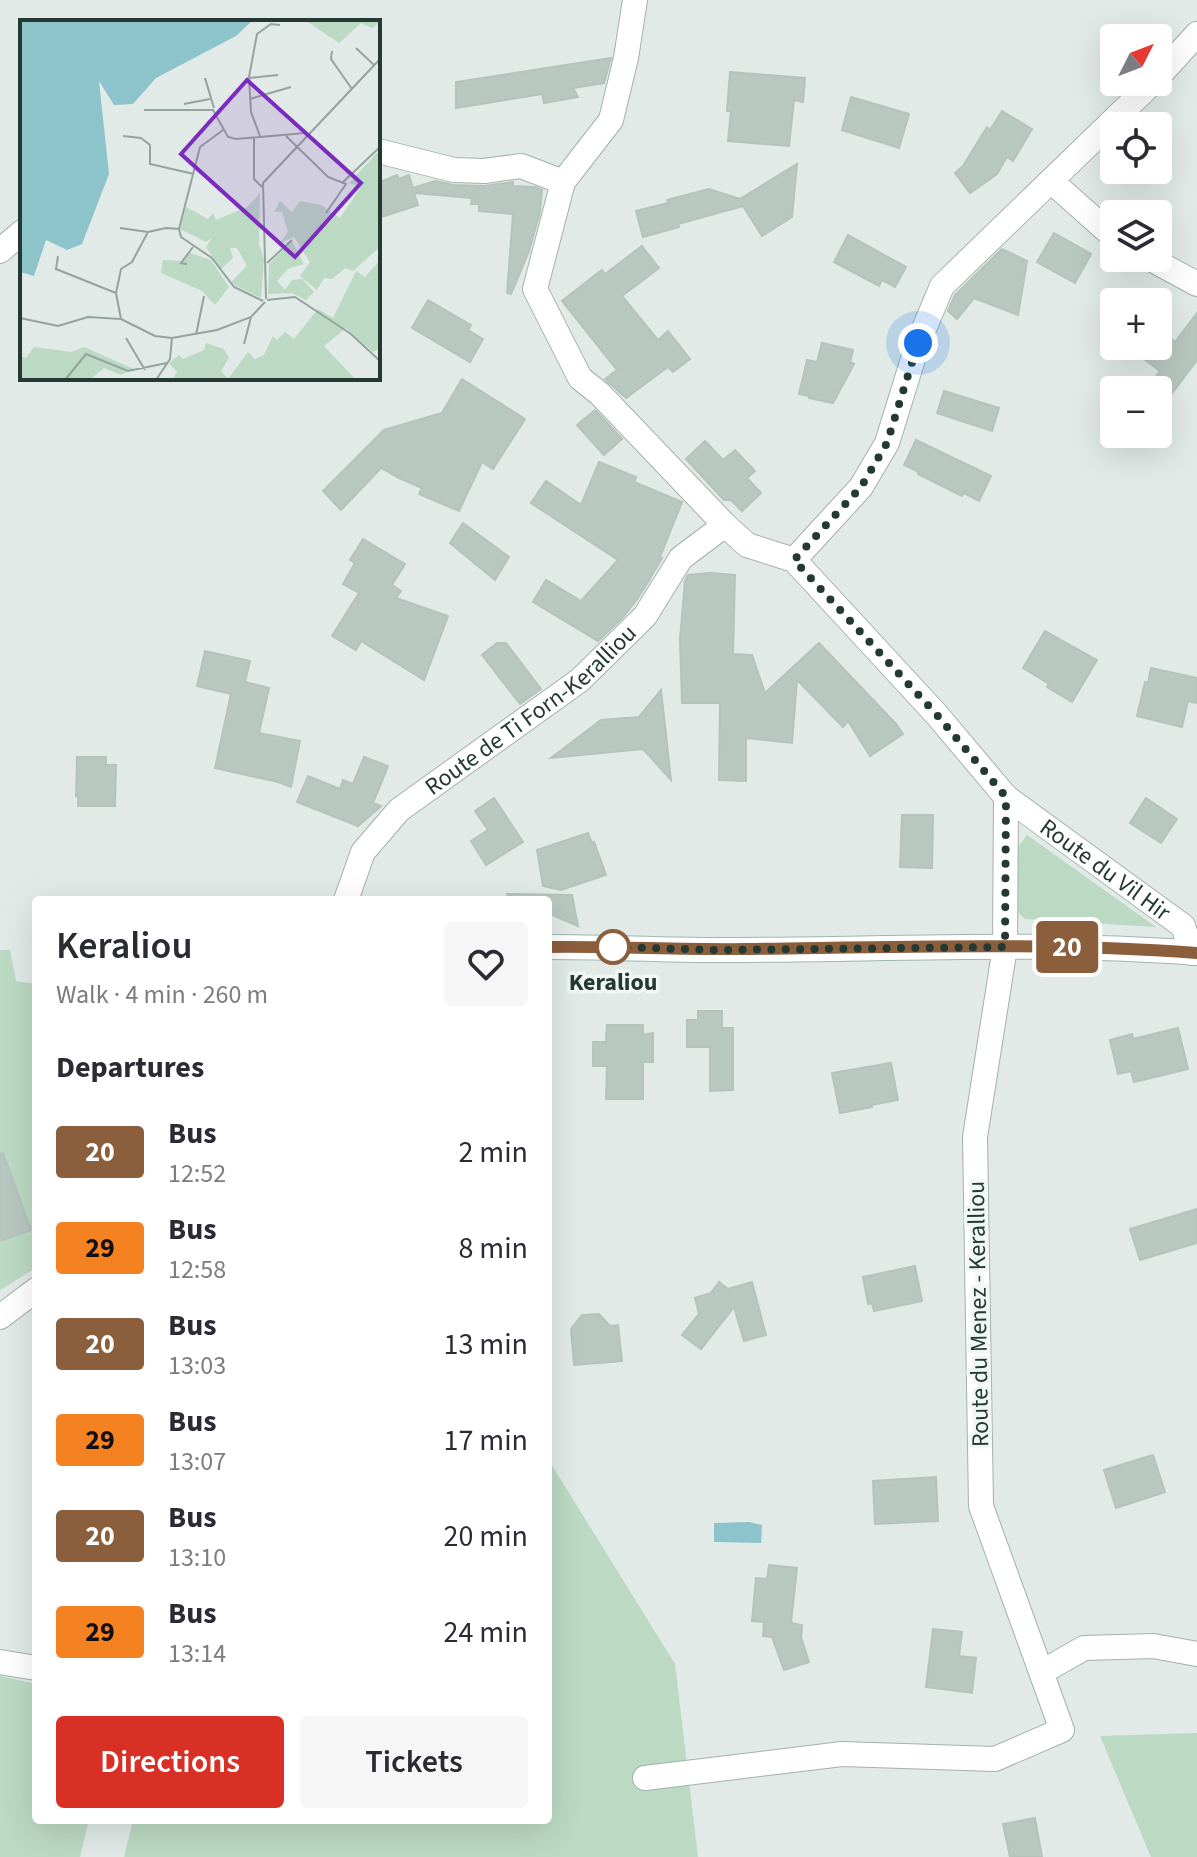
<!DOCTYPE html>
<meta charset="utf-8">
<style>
body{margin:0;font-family:"Source Sans 3",sans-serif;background:#f7f7f7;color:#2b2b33;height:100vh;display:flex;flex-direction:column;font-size:30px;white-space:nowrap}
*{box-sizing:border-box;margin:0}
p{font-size:26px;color:#7c7c81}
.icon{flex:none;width:44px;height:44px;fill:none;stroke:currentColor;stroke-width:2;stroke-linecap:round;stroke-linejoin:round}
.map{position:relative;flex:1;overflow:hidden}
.panel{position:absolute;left:32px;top:896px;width:520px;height:928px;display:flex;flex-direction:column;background:#fff;border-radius:8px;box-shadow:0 8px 32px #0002}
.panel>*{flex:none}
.badge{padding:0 16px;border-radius:6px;font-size:28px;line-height:52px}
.needle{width:52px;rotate:48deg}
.buttons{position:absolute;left:1100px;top:24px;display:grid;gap:16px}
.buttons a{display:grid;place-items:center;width:72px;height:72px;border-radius:8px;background:#fff;box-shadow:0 8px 32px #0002;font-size:40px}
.you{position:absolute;width:40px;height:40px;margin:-20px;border:6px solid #fff;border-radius:50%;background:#1a73e8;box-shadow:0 0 0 12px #1a73e833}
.map>.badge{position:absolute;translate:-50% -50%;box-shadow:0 0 0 4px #fff}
h2{padding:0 24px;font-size:30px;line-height:72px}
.round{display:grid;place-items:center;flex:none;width:84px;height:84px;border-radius:8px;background:#f7f7f7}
.headline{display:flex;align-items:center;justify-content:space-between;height:136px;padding:0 24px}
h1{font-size:38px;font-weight:600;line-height:60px}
.action{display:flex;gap:16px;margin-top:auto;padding:16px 24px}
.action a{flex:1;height:92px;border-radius:8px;background:#d93025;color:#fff;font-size:32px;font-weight:600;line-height:92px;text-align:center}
.action a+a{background:#f7f7f7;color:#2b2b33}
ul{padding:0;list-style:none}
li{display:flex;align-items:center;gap:24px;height:96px;padding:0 24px}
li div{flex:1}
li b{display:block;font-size:30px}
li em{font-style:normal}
li .badge{min-width:88px;font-weight:700;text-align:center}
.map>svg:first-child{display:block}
.green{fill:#bbd9c3}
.water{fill:#8dc3ca}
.building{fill:#b9c7c1;stroke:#b4c3bc;stroke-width:2}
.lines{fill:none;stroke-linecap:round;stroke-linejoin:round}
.street-casing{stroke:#a4b1ac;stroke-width:26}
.secondary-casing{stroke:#a1b5ad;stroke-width:26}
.street{stroke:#fff;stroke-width:24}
.secondary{stroke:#fff;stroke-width:24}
.line-casing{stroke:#fff;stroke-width:18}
.line{stroke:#8b5e3c;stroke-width:12}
.walk{stroke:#233932;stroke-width:8;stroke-dasharray:0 14.4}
.stop-dot{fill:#fff;stroke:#8b5e3c;stroke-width:4}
.labels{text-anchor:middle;stroke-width:7;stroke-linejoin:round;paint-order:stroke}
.street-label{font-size:24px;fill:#233932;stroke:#f1f7f4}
.stop-label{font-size:24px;font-weight:bold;fill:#233932;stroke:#f1f7f4}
.inset-road{fill:none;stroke:#95a39e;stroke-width:2}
.view{fill:#7b2cbf;fill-opacity:0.15;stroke:#7b2cbf;stroke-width:4}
.inset-edge{fill:none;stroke:#233932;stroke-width:4}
</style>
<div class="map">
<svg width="1197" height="1857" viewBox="0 0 1197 1857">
<rect width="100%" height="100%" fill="#e1eae6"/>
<g class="green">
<path d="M 1027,835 L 1156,927 L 1025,919 L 1011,905 L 1018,847 Z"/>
<path d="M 0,950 L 10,950 L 16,981 L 36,984 L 36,1268 L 0,1290 Z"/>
<path d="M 548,1459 L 675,1664 L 698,1857 L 124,1857 L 133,1820 L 548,1820 Z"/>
<path d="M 0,1676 L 36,1684 L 36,1820 L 89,1820 L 80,1857 L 0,1857 Z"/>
<path d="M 1197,1733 L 1197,1857 L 1151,1857 L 1100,1736 Z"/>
</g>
<path class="water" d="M 749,1522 L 762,1525 L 761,1543 L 714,1542 L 714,1523 Z"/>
<g class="building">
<path d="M 611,58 L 604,83 L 573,88 L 578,97 L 544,103 L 542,94 L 456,108 L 456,82 Z"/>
<path d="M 730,72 L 805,78 L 803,102 L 794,100 L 789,146 L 728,141 L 731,111 L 727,111 Z"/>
<path d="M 851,97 L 909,114 L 899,148 L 842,130 Z"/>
<path d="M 1002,111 L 1032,129 L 1013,161 L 1007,157 L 997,174 L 970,193 L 955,173 L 963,166 L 987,127 L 990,130 Z"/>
<path d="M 797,164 L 792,217 L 762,236 L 743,206 L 678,224 L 679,227 L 643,237 L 636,211 L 668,203 L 667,200 L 709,189 L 740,199 Z"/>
<path d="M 397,175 L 399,179 L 409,175 L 413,188 L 435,181 L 454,185 L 484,186 L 513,182 L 513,186 L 535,187 L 542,190 L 540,212 L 529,251 L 511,294 L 507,293 L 513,214 L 479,211 L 479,204 L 471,204 L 472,198 L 414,193 L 418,205 L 378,218 L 378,183 Z"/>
<path d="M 1054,233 L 1091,254 L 1075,283 L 1037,262 Z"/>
<path d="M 848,235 L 906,267 L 895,287 L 882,280 L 879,286 L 834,262 Z"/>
<path d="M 642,246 L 659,268 L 622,296 L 658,340 L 668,331 L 690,359 L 673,372 L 668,367 L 626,398 L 605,379 L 617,370 L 562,301 L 602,270 L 605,274 Z"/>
<path d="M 1002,249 L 1027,261 L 1018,315 L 974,298 L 957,319 L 948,311 L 955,295 Z"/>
<path d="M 428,300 L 471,325 L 468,330 L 483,339 L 470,362 L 412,328 Z"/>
<path d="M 1197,313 L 1197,360 L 1158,412 L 1158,390 L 1146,390 L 1160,371 L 1127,346 L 1159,346 L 1166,335 L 1175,342 Z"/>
<path d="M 822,343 L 853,350 L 850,362 L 854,364 L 833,403 L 809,398 L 809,396 L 799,394 L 807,360 L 817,362 Z"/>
<path d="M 462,379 L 525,419 L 493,469 L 482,462 L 459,511 L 419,494 L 422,488 L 399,478 L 381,468 L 341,510 L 323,491 L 384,430 L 442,413 Z"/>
<path d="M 944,391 L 999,408 L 992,431 L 937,413 Z"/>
<path d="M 595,410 L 622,439 L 604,455 L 577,425 Z"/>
<path d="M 916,440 L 991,476 L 979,501 L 964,493 L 962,496 L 918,474 L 919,472 L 904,465 Z"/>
<path d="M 705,441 L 723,460 L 735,450 L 755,471 L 747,478 L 761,493 L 742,511 L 731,500 L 724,500 L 686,459 Z"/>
<path d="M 599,462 L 636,477 L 634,482 L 682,502 L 660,557 L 662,558 L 649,580 L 650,579 L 638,598 L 623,617 L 598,641 L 533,602 L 546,580 L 581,601 L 618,560 L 531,503 L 546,481 L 581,505 Z"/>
<path d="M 463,523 L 509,557 L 495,580 L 450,543 Z"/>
<path d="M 363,539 L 405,564 L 392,585 L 401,591 L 396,598 L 448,616 L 424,680 L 361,641 L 356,650 L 332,636 L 359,593 L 343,584 L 355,563 L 350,560 Z"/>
<path d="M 710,573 L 735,575 L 733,654 L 752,655 L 765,693 L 819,643 L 896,724 L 903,734 L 870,756 L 848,721 L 843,727 L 797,680 L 792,743 L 746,738 L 746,781 L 719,780 L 720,703 L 682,703 L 680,639 L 685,581 L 688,575 Z"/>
<path d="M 1045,631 L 1097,660 L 1072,702 L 1047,687 L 1049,684 L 1023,668 Z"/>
<path d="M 497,643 L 506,643 L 541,689 L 520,704 L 482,655 Z"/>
<path d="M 205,651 L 250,661 L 245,682 L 269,688 L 259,733 L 300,741 L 291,787 L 278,782 L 215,768 L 231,694 L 197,686 Z"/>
<path d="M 1151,668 L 1197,678 L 1197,703 L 1188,701 L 1182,727 L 1137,716 L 1145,682 L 1148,683 Z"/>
<path d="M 661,690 L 671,780 L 643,749 L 551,758 L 601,720 L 639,717 Z"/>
<path d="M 77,757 L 106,757 L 106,765 L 116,765 L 115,806 L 78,806 L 78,796 L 76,796 Z"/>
<path d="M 364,757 L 388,766 L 373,803 L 381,806 L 358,826 L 297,802 L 308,776 L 340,789 L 343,780 L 353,784 Z"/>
<path d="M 494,798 L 523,842 L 486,865 L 471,841 L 488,830 L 475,811 Z"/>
<path d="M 1146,798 L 1177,819 L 1161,843 L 1130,823 Z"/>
<path d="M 902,815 L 933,815 L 932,868 L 900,867 Z"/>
<path d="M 588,833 L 592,843 L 594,842 L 606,875 L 561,890 L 543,886 L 537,850 Z"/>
<path d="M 506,894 L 572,895 L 578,926 L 548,913 L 548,900 L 519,900 Z"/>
<path d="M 698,1011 L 722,1011 L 722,1028 L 733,1028 L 733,1090 L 710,1091 L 710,1047 L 687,1047 L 687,1020 L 698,1020 Z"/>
<path d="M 607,1025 L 643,1025 L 643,1035 L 653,1033 L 653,1062 L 643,1062 L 643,1099 L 606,1099 L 607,1066 L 593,1066 L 593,1042 L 606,1042 Z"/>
<path d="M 1178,1028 L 1188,1069 L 1134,1082 L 1131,1071 L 1118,1074 L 1110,1040 L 1132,1034 L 1133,1039 Z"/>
<path d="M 891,1063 L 898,1100 L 871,1105 L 872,1107 L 840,1113 L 832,1073 Z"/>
<path d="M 3,1153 L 31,1230 L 0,1241 L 0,1154 Z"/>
<path d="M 1197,1209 L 1197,1243 L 1140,1260 L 1130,1229 Z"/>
<path d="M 915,1266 L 922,1301 L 874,1311 L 872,1303 L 868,1304 L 863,1277 Z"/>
<path d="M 719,1282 L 728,1289 L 752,1282 L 766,1335 L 744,1341 L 734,1307 L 701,1349 L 682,1335 L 699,1314 L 695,1298 L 711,1293 Z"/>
<path d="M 599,1314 L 610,1326 L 618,1325 L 622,1361 L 574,1365 L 571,1329 L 582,1315 Z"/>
<path d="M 1153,1455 L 1165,1492 L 1116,1508 L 1104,1470 Z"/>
<path d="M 936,1477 L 938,1521 L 875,1524 L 873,1481 Z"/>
<path d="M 769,1565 L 797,1568 L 791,1623 L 802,1625 L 801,1637 L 809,1662 L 784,1670 L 772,1637 L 763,1636 L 764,1622 L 752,1621 L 756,1578 L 767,1579 Z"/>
<path d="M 933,1629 L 962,1632 L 959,1656 L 976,1658 L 972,1693 L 926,1687 Z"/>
<path d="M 1035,1818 L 1042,1857 L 1010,1857 L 1003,1824 Z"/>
</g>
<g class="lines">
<g class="street-casing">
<g id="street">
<path id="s1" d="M 635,0 L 626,58 L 611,120 L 563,182 L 535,289 L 580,378 L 600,394 L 725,525 L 747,545 L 794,560 L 937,715 L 1006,797 L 1183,926 L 1192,953"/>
<path d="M 1158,77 L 1197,34"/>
<path d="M 378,151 L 454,170 L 484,171 L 521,166 L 563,182"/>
<path d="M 1051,181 L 1114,237"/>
<path d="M 0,251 L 22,232"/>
<path d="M 1149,258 L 1197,284"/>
<path d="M 794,560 L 861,487 L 887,443 L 918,343 L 942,286 L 1153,82"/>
<path id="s2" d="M 346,900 L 363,852 L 399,810 L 580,680 L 645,616 L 681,558 L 725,525"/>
<path d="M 0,1662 L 36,1668"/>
<path d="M 1042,1672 L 1084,1648 L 1153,1646 L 1197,1654"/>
<path d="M 645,1778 L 842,1754 L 995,1759 L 1062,1730 L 981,1506 L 975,1137 L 1005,947 L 1006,797"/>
</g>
</g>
<g class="secondary-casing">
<g id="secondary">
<path d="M 548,947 C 605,947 661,950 718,950 C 878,950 1037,941 1197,953"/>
<path d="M 0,1317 L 36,1290"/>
</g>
</g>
<use href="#street" class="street"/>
<use href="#secondary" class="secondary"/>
</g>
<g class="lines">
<g class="line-casing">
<path id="line" d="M 548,947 C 615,946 681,950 748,949 C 898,947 1048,942 1197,953"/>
</g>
<use href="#line" class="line"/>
<path class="walk" d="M 613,947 L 717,950 L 1005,947 L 1006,797 L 937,715 L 794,560 L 861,487 L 887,443 L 918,343"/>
</g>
<circle class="stop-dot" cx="613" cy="947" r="16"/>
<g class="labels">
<g class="street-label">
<text dy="8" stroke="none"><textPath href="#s2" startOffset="272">Route de Ti Forn-Keralliou</textPath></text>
<text dy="8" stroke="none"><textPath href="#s1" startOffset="1138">Route du Vil Hir</textPath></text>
<text transform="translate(978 1314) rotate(-91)" y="8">Route du Menez - Keralliou</text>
</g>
<g class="stop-label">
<text x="613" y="990">Keraliou</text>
</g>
</g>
<g transform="translate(20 20)">
<rect width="360" height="360" fill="#e1eae6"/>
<path d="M 285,0 L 360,0 L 360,2 L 352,8 L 341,3 L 319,23 ZM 360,130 L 360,227 L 333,251 L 325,248 L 312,259 L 304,258 L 297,270 L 280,256 L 290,242 L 274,217 L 260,223 L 268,212 L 262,192 L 254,192 L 260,181 L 272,192 L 280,181 L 301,185 L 320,198 L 341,167 L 329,163 ZM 240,173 L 239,223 L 244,240 L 241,278 L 210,263 L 227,246 L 217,228 L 210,228 L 213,238 L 201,249 L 186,227 L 192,218 L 186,222 L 160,209 L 166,187 L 188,199 L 193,193 L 196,200 L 227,187 ZM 272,221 L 284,244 L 269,248 L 257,261 L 265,270 L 272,260 L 282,259 L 294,272 L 286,280 L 272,273 L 248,274 L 249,244 ZM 170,233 L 191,240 L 209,267 L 195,285 L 182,271 L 141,253 L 143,240 L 163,241 ZM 360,240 L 360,328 L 353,332 L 326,308 L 304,326 L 336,360 L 152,360 L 157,352 L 149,343 L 159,335 L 163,339 L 184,330 L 186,323 L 204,329 L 209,338 L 201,351 L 208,359 L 228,332 L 235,339 L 244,335 L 253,316 L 257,320 L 265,312 L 274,319 L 298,289 L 313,298 L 336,251 L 345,257 ZM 14,327 L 51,332 L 64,327 L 114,349 L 101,355 L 84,348 L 69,360 L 0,360 L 0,336 L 6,338 Z" fill="#bbd9c3"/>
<path d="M 0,0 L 233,0 L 216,16 L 136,58 L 113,84 L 94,85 L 79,61 L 89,154 L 62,224 L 47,230 L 26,220 L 14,256 L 0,252 Z" fill="#8dc3ca"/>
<path class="inset-road" d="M 336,28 L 354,45M 312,31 L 311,39 L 332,69M 185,58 L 194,88M 229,58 L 258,55M 230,79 L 271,67M 164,84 L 190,79M 124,90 L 193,90 L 208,117 L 216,119 L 285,113M 103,116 L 121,118 L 130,125 L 130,144 L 174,154M 240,116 L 231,92 L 229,57 L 237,14 L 251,4 L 260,5M 266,116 L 308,157 L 326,164 L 306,193M 234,118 L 234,159 L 242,167M 322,163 L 360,127M 100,208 L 128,212M 159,209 L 180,127 L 203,110M 38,236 L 36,249 L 96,273 L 101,299M 247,243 L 272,220M 167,244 L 161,243 L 173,227M 96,273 L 101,249 L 112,242 L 128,212 L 146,208 L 159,209 L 161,217 L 192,238 L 214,267 L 243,281M 246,279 L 243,163 L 360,39M 247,280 L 275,277 L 331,314 L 360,341M 0,298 L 38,306 L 68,297 L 101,299M 101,299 L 135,316 L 152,318 L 197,310 L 231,297 L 245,282M 176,315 L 184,276M 106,318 L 125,350M 224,324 L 231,297M 45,360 L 66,334 L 108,351 L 147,343M 136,360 L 150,339 L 152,318"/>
<path class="view" d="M 227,60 L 341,163 L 275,237 L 161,134 Z"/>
<rect width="360" height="360" class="inset-edge"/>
</g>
</svg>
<div class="buttons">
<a><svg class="needle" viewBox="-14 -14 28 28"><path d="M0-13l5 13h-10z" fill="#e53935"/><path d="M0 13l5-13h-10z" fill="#7c7c81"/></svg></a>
<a><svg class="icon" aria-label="locate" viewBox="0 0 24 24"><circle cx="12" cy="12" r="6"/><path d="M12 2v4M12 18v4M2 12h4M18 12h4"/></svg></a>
<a><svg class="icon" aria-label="layers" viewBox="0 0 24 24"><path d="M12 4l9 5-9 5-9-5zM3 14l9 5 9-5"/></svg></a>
<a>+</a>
<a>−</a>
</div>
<div class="you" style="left:918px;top:343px"></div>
<b class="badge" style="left:1067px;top:947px;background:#8b5e3c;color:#fff">20</b>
<section class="panel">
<div class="headline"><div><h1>Keraliou</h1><p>Walk · 4 min · 260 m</p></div><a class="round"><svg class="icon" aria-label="heart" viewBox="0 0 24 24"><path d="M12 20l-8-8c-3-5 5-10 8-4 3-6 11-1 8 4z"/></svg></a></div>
<h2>Departures</h2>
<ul>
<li><span class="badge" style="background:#8b5e3c;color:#fff">20</span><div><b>Bus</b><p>12:52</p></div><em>2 min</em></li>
<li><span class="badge" style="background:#f58220;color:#111">29</span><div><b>Bus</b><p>12:58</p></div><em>8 min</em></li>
<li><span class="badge" style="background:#8b5e3c;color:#fff">20</span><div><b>Bus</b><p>13:03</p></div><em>13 min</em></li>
<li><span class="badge" style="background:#f58220;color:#111">29</span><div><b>Bus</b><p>13:07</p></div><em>17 min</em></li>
<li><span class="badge" style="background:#8b5e3c;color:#fff">20</span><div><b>Bus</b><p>13:10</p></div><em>20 min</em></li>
<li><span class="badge" style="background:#f58220;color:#111">29</span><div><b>Bus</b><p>13:14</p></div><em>24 min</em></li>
</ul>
<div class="action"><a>Directions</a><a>Tickets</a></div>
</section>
</div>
